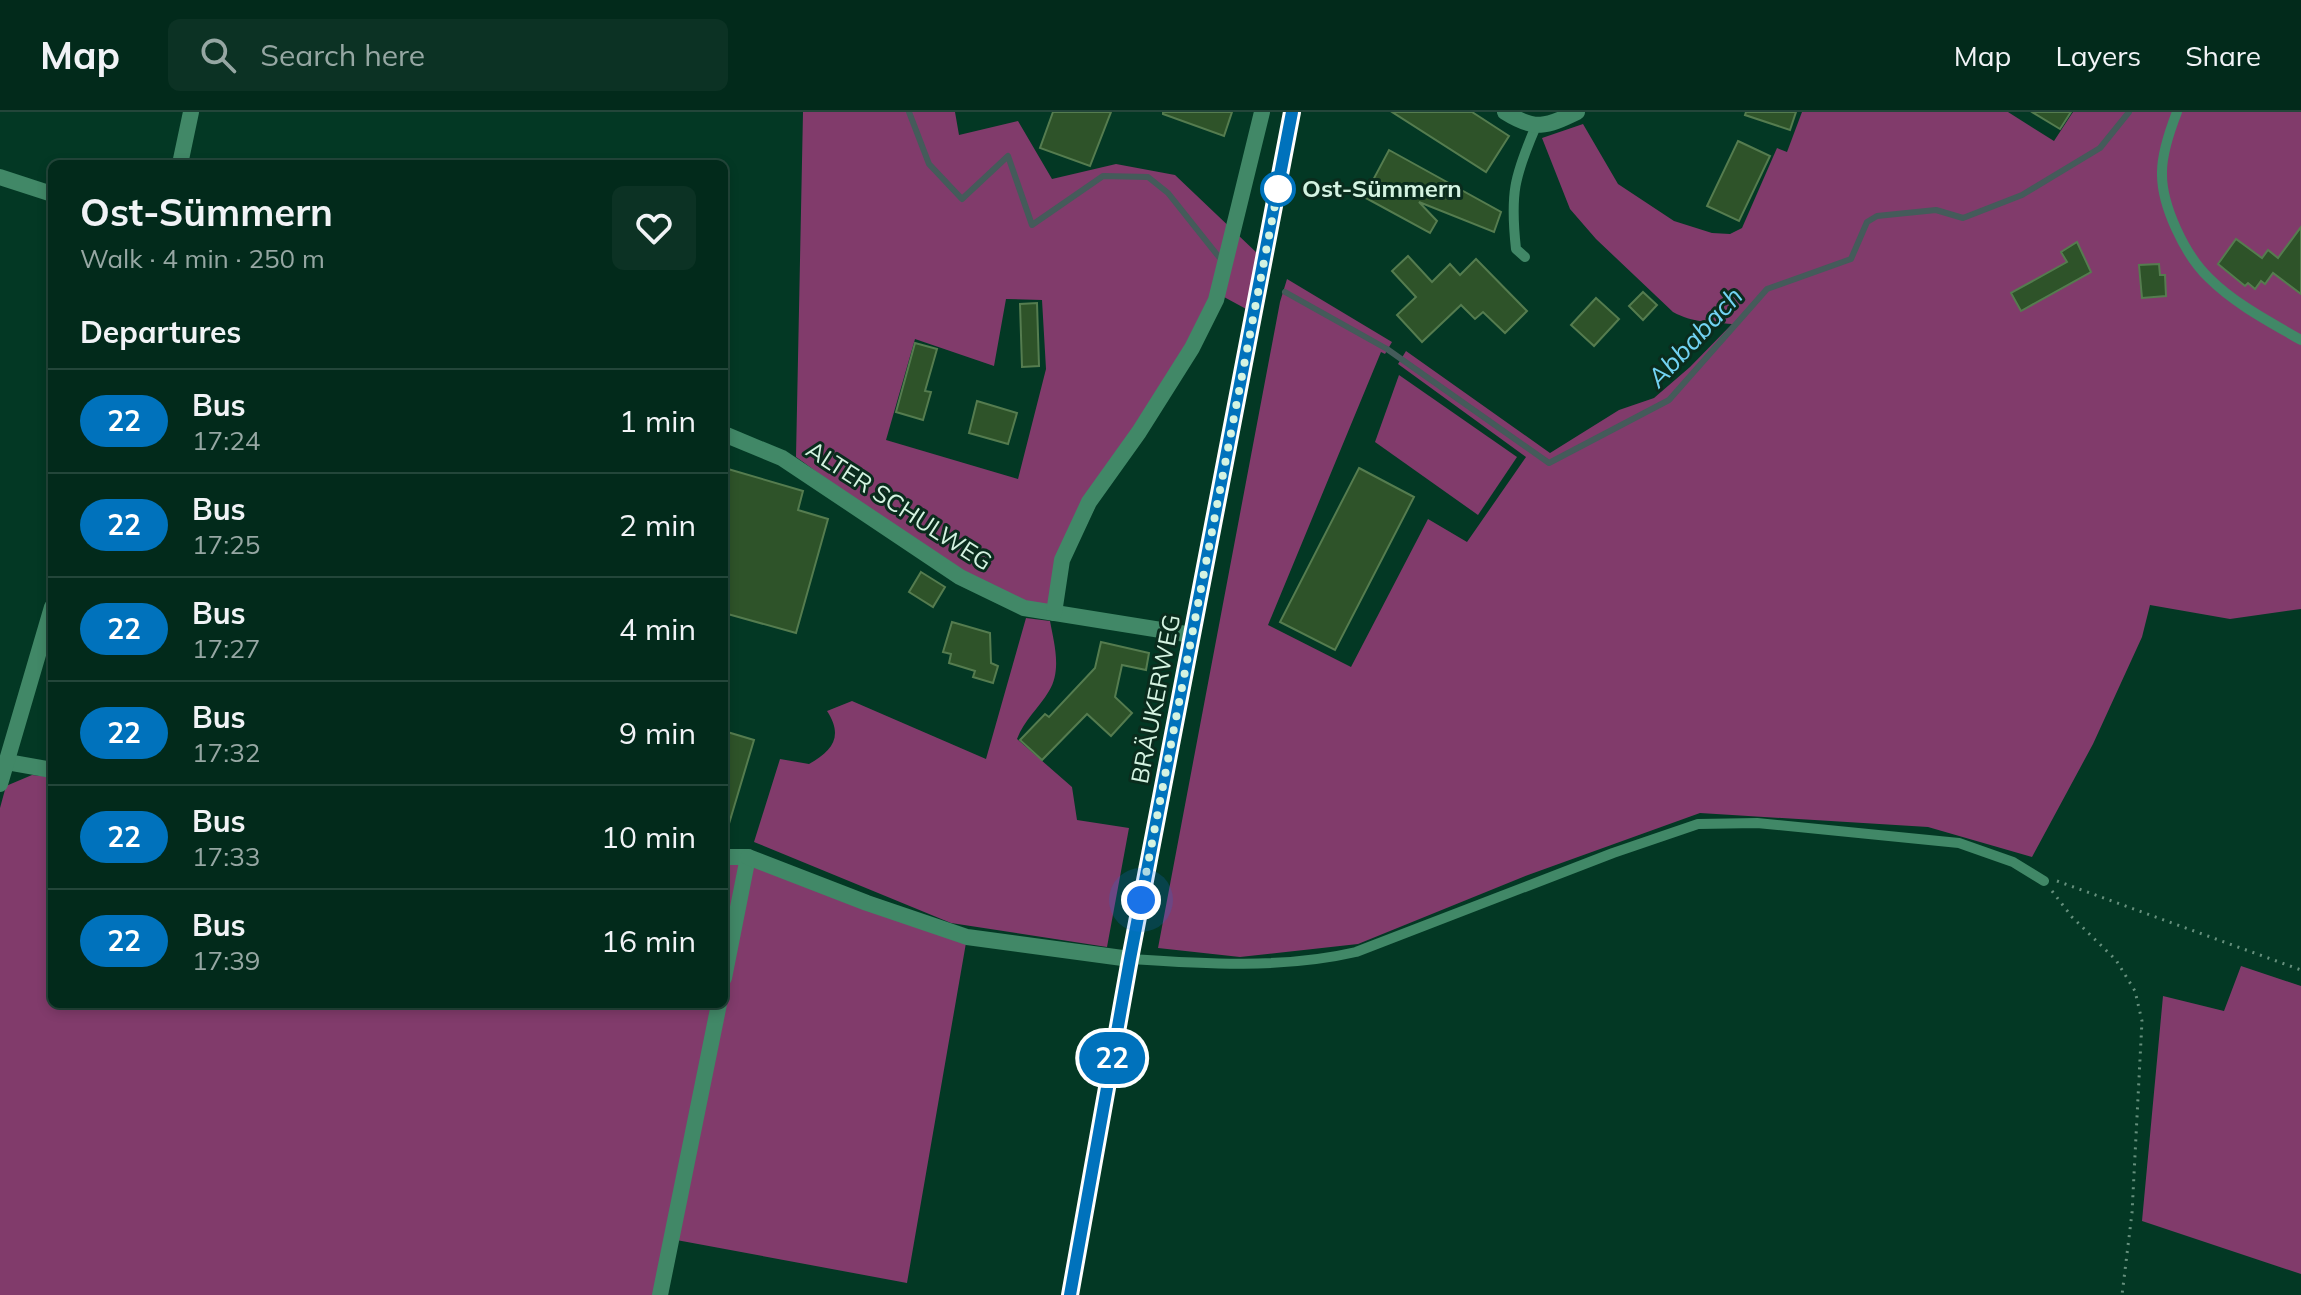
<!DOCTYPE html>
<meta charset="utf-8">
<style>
body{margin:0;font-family:Mulish,sans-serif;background:#0c3224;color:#f1f3f6;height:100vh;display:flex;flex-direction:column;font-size:30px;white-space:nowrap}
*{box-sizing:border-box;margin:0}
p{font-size:26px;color:#96a7a3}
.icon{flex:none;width:44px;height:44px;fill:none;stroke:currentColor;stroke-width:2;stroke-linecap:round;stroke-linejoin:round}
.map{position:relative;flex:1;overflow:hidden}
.drawer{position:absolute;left:48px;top:48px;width:680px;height:848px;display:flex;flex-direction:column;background:#022a1b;border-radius:12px;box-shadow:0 4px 12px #0003,0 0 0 2px #23463a}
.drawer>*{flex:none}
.badge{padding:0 16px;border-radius:26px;font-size:28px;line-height:52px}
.you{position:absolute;width:40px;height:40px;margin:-20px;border:6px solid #fff;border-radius:50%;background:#1a73e8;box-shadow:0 0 0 12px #1a73e833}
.map>.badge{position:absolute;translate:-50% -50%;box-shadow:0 0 0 4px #fff}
h2{padding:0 32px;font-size:30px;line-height:72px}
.round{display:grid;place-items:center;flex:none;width:84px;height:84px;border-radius:12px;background:#0c3224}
.summary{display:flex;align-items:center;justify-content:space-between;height:136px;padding:0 32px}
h1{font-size:38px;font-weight:700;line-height:60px}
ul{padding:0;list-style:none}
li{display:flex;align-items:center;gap:24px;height:104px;padding:0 32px;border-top:2px solid #23463a}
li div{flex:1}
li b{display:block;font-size:30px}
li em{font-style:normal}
li .badge{min-width:88px;font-weight:700;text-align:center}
header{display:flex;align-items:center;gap:48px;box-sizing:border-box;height:112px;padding:0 40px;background:#022a1b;border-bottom:2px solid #23463a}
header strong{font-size:38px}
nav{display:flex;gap:44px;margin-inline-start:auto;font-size:28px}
.search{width:560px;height:72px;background:#0c3224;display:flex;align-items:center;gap:20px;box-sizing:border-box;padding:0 28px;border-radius:12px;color:#96a7a3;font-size:30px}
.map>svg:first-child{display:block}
.green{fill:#813b6b;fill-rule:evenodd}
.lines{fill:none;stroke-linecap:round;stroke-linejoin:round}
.stream{stroke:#445b5a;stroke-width:6}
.building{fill:#2e5329;stroke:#557c4f;stroke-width:2}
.path{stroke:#66907d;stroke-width:3;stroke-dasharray:2 6;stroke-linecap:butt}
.lane{stroke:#418867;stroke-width:10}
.street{stroke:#418867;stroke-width:16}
.secondary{stroke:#3ebb86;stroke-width:16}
.line-casing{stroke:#fff;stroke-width:18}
.line{stroke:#0072bc;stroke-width:12}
.walk{stroke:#d4f3e1;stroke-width:8;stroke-dasharray:0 14.4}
.stop-dot{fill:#fff;stroke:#0072bc;stroke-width:4}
.labels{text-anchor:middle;stroke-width:6;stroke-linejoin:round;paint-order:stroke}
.stop-label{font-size:24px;font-weight:bold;fill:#d4f3e1;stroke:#0a2c1d;text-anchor:start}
.street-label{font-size:24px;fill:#d4f3e1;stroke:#0a2c1d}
.water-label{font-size:26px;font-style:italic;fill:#72d3f3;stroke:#0a2c1d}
</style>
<header>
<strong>Map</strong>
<div class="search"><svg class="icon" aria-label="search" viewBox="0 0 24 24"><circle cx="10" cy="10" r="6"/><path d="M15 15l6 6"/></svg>Search here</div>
<nav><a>Map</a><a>Layers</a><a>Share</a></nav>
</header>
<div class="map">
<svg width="2301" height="1183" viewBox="0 0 2301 1183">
<rect width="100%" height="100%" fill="#033824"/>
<g class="green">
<path d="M 803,0 L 955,0 L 959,23 L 1018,9 L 1052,67 L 1116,52 L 1175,63 L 1258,142 L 1248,198 L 1213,179 L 1188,232 L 1131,319 L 1048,494 C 965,480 865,394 796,345 ZM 1006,187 L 1042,188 L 1046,257 L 1018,367 L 886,328 L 915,227 L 994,254 Z"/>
<path d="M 1802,0 L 2008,0 L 2054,29 L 2073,0 L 2301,0 L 2301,497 L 2230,507 L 2150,493 L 2142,525 L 2093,632 L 2032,745 L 1928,715 L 1700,701 L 1528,763 L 1358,832 L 1240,845 L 1158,836 L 1280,190 L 1287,167 L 1392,230 L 1385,242 L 1381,240 L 1268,513 L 1351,555 L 1428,407 L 1467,430 L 1526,345 L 1398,252 L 1406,239 L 1550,341 L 1619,298 L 1654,286 L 1690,255 L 1732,212 C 1710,210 1693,211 1673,200 L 1596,127 L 1570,97 L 1542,26 L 1583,12 L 1618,72 L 1674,109 L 1712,121 L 1730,122 L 1742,116 L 1777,36 L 1787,40 Z"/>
<path d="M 1399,263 L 1517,345 L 1478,403 L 1375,330 Z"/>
<path d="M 1026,506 L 1050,509 C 1054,531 1062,558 1049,579 C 1039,596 1024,608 1017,627 L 1072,675 L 1077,708 L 1129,716 L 1107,835 L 951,811 L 754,730 L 780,647 L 809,652 C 832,639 844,625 827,599 L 852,589 L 986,647 Z"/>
<path d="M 32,663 L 52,665 L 52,892 L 724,892 L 724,745 L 967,825 L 907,1171 L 671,1127 L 660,1183 L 0,1183 L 0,696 L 6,674 Z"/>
<path d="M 2241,854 L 2301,874 L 2301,1162 L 2142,1109 L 2163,884 L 2224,899 Z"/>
</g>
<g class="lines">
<g class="stream">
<path d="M 909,0 L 929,52 L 962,87 L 1008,44 L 1032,113 L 1103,64 L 1148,65 L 1168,81 L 1219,145"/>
<path d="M 1285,180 L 1387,237 L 1549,351 L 1669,288 L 1767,177 L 1851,147 L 1867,110 L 1877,104 L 1936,98 L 1963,106 L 2022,83 L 2100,36 L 2129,0"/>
</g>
</g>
<g class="building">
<path d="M 1053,0 L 1111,0 L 1090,54 L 1040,36 Z"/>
<path d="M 1163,0 L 1232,0 L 1224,24 L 1163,2 Z"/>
<path d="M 1392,0 L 1472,0 L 1509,24 L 1486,60 Z"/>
<path d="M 1746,0 L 1796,0 L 1790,18 L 1745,3 Z"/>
<path d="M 2032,0 L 2071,0 L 2060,17 Z"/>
<path d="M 1738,29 L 1770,44 L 1739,109 L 1707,94 Z"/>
<path d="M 1389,38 L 1501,100 L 1494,120 L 1419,90 L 1437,109 L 1430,121 L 1364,85 Z"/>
<path d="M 2301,115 L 2301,182 L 2273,161 L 2265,172 L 2261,169 L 2255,177 L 2248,171 L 2245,174 L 2218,152 L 2236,127 L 2262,146 L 2268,138 L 2278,146 Z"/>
<path d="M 2077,130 L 2091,160 L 2021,199 L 2011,181 L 2067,150 L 2061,140 Z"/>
<path d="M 1408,144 L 1432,170 L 1450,152 L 1460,163 L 1476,147 L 1527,199 L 1505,221 L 1483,200 L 1475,207 L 1461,193 L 1422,230 L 1397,203 L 1416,185 L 1392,159 Z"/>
<path d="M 2159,152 L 2160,163 L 2165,163 L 2166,184 L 2142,186 L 2139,153 Z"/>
<path d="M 1643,180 L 1657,193 L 1643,208 L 1629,194 Z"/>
<path d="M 1596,186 L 1619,207 L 1594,234 L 1571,213 Z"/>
<path d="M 1037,191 L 1039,254 L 1022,255 L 1020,192 Z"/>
<path d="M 915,231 L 937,237 L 925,279 L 931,280 L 923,308 L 896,300 Z"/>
<path d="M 977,289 L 1017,301 L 1008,332 L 969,321 Z"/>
<path d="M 1359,356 L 1414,385 L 1335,538 L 1280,510 Z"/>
<path d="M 728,357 L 803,379 L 798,398 L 828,407 L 796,521 L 724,501 L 724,372 Z"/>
<path d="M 921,460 L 945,475 L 933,495 L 909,480 Z"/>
<path d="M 952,510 L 990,521 L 991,551 L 998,554 L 993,571 L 973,565 L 975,559 L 949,551 L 951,542 L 943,540 Z"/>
<path d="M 1101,530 L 1149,541 L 1146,558 L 1122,553 L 1115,585 L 1132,601 L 1111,624 L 1087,602 L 1042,648 L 1020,628 L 1045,602 L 1049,605 L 1095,556 Z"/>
<path d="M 724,619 L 754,628 L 728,715 L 724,715 Z"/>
</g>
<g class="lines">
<g class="path">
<path d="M 2057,769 L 2301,858"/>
<path d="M 2052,779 L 2072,805 L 2116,848 L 2135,879 L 2142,909 L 2132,1101 L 2122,1183"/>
</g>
<g class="lane">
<path d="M 2177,0 C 2170,18 2162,40 2162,60 C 2161,93 2185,143 2209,166 C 2235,192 2270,210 2301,228"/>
<path d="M 1525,145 L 1516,137 C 1510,82 1514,65 1536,14"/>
<path d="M 1130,847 C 1205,852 1283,857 1356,840 L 1613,741 L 1698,712 L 1757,711 L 1959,731 L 2013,750 L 2044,769"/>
</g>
<g class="street">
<path d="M 1505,0 C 1535,19 1546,15 1577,0"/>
<path d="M 180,52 L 191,0"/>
<path d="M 0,65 L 52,82"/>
<path d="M 724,322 L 782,346 L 960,465 L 1024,496 L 1192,523"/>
<path d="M 1054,501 L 1062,448 L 1089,390 L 1139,320 L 1192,236 L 1216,188 L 1262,0"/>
<path d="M 7,650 L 52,658"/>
<path d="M 0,672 L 52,495"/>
<path d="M 724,745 L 748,745 L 724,866"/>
<path d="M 748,745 L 867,791 L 967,825 L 1130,847"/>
<path d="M 660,1183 L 719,892"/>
</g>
<path class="secondary" d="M 1070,1183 L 1130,847 L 1292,0"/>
</g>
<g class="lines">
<g class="line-casing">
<path id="line" d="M 1070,1183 L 1130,847 L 1292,0"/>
</g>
<use href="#line" class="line"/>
<path class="walk" d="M 1141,788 L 1278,77"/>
</g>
<circle class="stop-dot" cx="1278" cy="77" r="16"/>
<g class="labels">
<g class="stop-label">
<text x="1302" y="85">Ost-Sümmern</text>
</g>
<g class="street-label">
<text transform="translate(899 394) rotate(33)" y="8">ALTER SCHULWEG</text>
<text transform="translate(1156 587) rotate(-79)" y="8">BRÄUKERWEG</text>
</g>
<g class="water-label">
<text transform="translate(1695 225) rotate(-47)" y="9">Abbabach</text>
</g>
</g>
</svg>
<div class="you" style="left:1141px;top:788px"></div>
<b class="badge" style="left:1112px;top:946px;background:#0072bc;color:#fff">22</b>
<section class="drawer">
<div class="summary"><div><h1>Ost-Sümmern</h1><p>Walk · 4 min · 250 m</p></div><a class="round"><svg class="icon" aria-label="heart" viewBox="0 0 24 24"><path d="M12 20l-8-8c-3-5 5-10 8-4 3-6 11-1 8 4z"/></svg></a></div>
<h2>Departures</h2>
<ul>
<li><span class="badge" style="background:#0072bc;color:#fff">22</span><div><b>Bus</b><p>17:24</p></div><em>1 min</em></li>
<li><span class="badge" style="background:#0072bc;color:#fff">22</span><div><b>Bus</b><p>17:25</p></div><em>2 min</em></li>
<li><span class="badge" style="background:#0072bc;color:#fff">22</span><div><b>Bus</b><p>17:27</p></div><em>4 min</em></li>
<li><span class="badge" style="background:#0072bc;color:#fff">22</span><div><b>Bus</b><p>17:32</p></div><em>9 min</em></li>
<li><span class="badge" style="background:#0072bc;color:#fff">22</span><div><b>Bus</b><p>17:33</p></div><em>10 min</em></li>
<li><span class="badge" style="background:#0072bc;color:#fff">22</span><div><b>Bus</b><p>17:39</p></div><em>16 min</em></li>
</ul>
</section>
</div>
